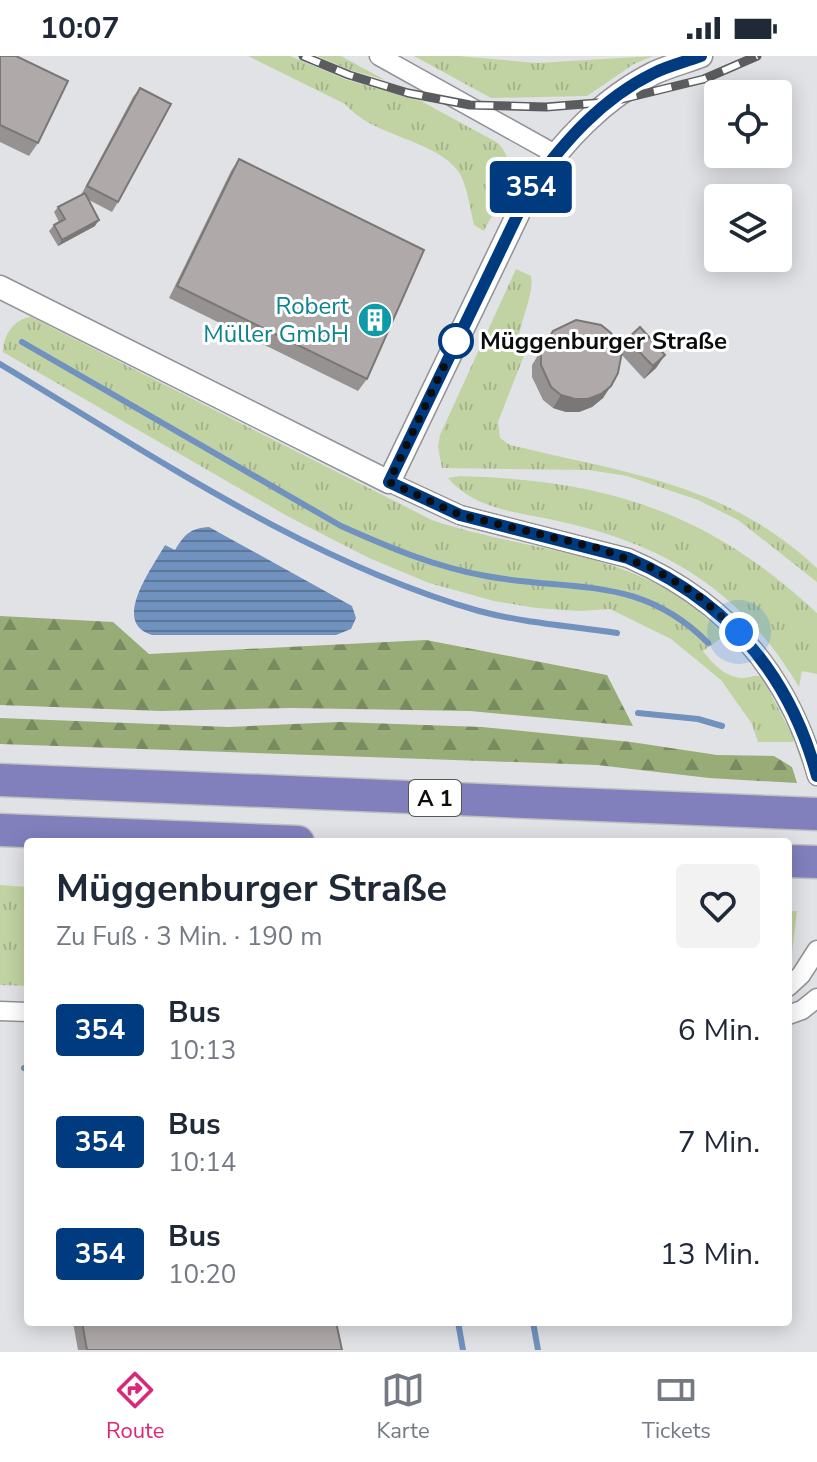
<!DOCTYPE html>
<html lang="de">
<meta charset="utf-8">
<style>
body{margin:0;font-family:"Nunito Sans",sans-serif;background:#f2f2f3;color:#1f2937;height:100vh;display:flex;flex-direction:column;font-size:30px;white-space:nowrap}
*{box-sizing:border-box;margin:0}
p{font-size:26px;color:#747a83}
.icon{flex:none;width:44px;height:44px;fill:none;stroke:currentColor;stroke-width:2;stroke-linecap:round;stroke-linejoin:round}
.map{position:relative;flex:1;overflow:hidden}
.panel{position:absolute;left:24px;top:782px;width:768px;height:488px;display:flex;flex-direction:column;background:#fff;border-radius:8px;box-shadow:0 4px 20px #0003}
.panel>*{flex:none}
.badge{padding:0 16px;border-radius:6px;font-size:28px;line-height:52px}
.buttons{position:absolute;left:704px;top:24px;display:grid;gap:16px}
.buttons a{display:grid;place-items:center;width:88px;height:88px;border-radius:8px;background:#fff;box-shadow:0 4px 20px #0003;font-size:40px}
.you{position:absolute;width:40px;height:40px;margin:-20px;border:6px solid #fff;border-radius:50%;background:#1a73e8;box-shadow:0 0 0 12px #1a73e833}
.map>.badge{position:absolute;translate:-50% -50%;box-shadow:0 0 0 4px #fff}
.round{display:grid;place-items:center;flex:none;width:84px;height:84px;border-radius:8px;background:#f2f2f3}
.head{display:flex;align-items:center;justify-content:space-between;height:136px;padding:0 32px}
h1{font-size:38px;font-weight:700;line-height:60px}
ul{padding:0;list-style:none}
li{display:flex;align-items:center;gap:24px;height:112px;padding:0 32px}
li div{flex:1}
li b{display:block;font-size:30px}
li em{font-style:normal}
li .badge{min-width:88px;font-weight:700;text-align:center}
.status{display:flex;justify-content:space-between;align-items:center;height:56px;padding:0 40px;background:#fff;direction:ltr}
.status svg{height:22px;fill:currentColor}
.dock{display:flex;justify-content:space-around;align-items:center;height:112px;border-top:2px solid #e0e1e3;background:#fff;font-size:22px;color:#747a83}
.dock a{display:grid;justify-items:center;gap:4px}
.dock .selected{color:#db2777}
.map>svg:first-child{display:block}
.grass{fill:url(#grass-tufts)}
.forest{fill:url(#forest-firs)}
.water{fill:url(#water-rules)}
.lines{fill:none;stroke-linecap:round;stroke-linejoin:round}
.stream{stroke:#7192be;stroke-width:6}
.minor-casing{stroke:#929396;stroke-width:21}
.tertiary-casing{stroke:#929396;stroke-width:25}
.motorway-casing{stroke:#c0c0c0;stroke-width:35}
.minor{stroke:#fff;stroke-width:18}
.tertiary{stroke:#fff;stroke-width:22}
.motorway{stroke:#8180bd;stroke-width:32}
.rail-casing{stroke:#5b5c5d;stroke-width:9}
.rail{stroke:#fff;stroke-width:6;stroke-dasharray:18;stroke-linecap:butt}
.wall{fill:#969291}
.shaded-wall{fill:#7a7776}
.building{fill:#afaaa9;stroke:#7a7776;stroke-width:2}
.line-casing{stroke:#fff;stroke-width:18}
.line{stroke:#003b80;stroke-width:12}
.walk{stroke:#0c0d0e;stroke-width:8;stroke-dasharray:0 14.4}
.stop-dot{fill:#fff;stroke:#003b80;stroke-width:4}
.labels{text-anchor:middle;stroke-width:6;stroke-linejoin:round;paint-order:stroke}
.shield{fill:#fff;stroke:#555656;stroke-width:2}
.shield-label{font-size:22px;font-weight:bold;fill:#0c0d0e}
.culture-label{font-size:24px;fill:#0d838f;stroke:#fff;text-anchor:end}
.stop-label{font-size:24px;font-weight:bold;fill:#0c0d0e;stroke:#fff;text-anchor:start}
</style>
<div class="status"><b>10:07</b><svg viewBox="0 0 49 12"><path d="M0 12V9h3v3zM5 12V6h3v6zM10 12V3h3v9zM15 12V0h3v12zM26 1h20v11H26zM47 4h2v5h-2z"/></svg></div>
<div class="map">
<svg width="817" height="1294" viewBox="0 0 817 1294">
<defs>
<pattern id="grass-tufts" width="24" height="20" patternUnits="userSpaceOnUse" patternTransform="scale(2)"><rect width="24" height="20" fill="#c1d3a3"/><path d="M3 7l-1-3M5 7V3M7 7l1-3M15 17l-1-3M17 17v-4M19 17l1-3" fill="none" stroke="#a5b48b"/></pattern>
<pattern id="forest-firs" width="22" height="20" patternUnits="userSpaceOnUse" patternTransform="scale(2)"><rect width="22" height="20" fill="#98ac77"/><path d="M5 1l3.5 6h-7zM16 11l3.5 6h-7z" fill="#7a8a60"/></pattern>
<pattern id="water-rules" width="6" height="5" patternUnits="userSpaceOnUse" patternTransform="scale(2)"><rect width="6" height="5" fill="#7192be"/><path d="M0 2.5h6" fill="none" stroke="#5b7699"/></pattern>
</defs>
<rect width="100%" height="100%" fill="#e1e2e5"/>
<g class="grass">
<path d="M 248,0 L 290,0 L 347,24 L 421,45 L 498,87 C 524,115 498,147 484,175 L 474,169 C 471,155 466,125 458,115 C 434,83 373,81 345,48 Z"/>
<path d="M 317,0 L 341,0 L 385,24 L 350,14 Z"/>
<path d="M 414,0 L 459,0 L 537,7 L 653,0 L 634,8 L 587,40 L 491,42 Z"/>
<path d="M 516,213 L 531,220 C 535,238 516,274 518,293 L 525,297 L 498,366 L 500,382 L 510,389 C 626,417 726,427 817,512 L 817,526 L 738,464 L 698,444 L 627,420 L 589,414 L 442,412 L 438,391 L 440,379 Z"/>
<path d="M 31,261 L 432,464 C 510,491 598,493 670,535 C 689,546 706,562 723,577 L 720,583 L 703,595 C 712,607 725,621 742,622 C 750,622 753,618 762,621 L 794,683 L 793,686 L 758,686 L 752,668 L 721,624 L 671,583 L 610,553 L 580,555 L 536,552 L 494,545 L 429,527 L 369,502 L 289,461 L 3,296 C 3,279 14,263 31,261 Z"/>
<path d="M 460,420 C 606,424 709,456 817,557 L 817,618 L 802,615 L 799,631 C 745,540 672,492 571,468 C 530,457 477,457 448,422 Z"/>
<path d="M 0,829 L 28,831 L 28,930 L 0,929 Z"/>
<path d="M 788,855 L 797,855 L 792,897 L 788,901 Z"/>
</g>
<g class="forest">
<path d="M 0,560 L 113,566 L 149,598 L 426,584 L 607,619 L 633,670 L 470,655 L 292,652 L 161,655 L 0,649 Z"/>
<path d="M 0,662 L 229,671 L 339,666 L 482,671 L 631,686 L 717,699 L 774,700 L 792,711 L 797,727 L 709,722 L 597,709 L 0,688 Z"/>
</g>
<path class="water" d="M 209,471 L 352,550 L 356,562 L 351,573 L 336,579 L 152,579 C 110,567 153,511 165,489 L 175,494 C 184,479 190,472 209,471 Z"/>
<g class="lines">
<g class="stream">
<path d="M 22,286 L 341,470 C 388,491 435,511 486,520 C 571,536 640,518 708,587"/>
<path d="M 0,308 C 152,399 308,506 479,555 C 524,567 571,570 617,577"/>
<path d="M 638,657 L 698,663 L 722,670"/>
<path d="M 24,1012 L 28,1013"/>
<path d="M 458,1266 L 463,1294"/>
<path d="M 533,1266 L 538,1294"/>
</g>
<g class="minor-casing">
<g id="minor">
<path d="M 379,0 L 555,98"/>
<path d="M 389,426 L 460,459 L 628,502 C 726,544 789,618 817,720"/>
<path d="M 788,931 L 801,919 L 817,894"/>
<path d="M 0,955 L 28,956"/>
<path d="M 788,959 L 802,954 L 817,942"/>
</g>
</g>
<g class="tertiary-casing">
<path id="tertiary" d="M 0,231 L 389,426 L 531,131 C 564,85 602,43 654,17 C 669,10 685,6 701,0"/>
</g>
<g class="motorway-casing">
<g id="motorway">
<path d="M 0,724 L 817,758"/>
<path d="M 0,774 L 298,786"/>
<path d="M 788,805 L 817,806"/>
</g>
</g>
<use href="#minor" class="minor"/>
<use href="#tertiary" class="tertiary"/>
<use href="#motorway" class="motorway"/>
<g class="rail-casing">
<path id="rail" d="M 303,0 L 349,19 L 408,37 L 470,49 L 546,51 L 610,46 L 704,23 L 757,0"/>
</g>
<use href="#rail" class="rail"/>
</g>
<g class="wall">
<path d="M 0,0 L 38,87 L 29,100 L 0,86 Z"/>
<path d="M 140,32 L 118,146 L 112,156 L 89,144 L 95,170 L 58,190 L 49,175 L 54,169 L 59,166 L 54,156 L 58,151 L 81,139 L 133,41 Z"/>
<path d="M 239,103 L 367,323 L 358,335 L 169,242 L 231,115 Z"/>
<path d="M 553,275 L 620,293 L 627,283 L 665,299 L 656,312 L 644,323 L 622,299 L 603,342 L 592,351 L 579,356 L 566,356 L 553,352 L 543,344 L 532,321 L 532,309 Z"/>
<path d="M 73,1266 L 336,1266 L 342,1294 L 78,1294 Z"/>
</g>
<g class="shaded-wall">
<path d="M 99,164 L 95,170 L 58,190 L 62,184 Z"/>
<path d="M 665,299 L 656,312 L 644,323 L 653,310 Z"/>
<path d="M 611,330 L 603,342 L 592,351 L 579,356 L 566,356 L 553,352 L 561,339 Z"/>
</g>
<g class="building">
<path d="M 0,0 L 16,0 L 68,25 L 38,87 L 0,69 Z"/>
<path d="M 140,32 L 171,48 L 118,146 L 87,130 Z"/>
<path d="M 239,103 L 424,194 L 367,323 L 177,230 Z"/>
<path d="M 85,137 L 99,164 L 62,184 L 54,169 L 65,163 L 58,151 Z"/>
<path d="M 576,264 L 601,269 L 611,277 L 622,296 L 618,317 L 611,330 L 601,338 L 588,343 L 575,343 L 561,339 L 551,331 L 541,309 L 541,296 L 553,275 Z"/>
<path d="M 640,271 L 665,299 L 653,310 L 627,283 Z"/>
<path d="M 82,1266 L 336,1266 L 342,1294 L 87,1294 Z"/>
</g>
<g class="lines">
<g class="line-casing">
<path id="line" d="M 701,0 C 685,6 668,10 654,17 C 601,43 565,85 531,131 L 389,426 L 460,459 L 628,502 C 726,544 789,617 817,720"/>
</g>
<use href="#line" class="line"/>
<path class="walk" d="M 456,285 L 389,426 L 460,459 L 597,492 L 652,512 L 696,538 L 739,576"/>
</g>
<defs>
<g id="building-disc" transform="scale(1.8)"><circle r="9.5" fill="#0f9aa8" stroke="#fff"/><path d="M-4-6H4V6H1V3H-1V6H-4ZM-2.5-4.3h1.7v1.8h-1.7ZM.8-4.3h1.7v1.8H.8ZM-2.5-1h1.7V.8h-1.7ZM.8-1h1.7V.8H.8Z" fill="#fff"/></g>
</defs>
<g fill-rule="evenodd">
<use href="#building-disc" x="375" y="264"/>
</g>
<circle class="stop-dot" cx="456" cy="285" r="16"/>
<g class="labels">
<rect class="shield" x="409" y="724" width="52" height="36" rx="6"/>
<g class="shield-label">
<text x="435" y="750">A 1</text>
</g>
<g class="culture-label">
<text x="349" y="258">Robert<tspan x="349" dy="28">Müller GmbH</tspan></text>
</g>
<g class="stop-label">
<text x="480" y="293">Müggenburger Straße</text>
</g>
</g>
</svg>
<div class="buttons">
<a><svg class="icon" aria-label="locate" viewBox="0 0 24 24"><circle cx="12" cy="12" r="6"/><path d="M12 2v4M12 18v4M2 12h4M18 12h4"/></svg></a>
<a><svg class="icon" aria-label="layers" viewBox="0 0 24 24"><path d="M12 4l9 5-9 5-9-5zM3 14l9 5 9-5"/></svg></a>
</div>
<div class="you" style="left:739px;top:576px"></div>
<b class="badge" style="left:531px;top:131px;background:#003b80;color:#fff">354</b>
<section class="panel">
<div class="head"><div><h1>Müggenburger Straße</h1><p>Zu Fuß · 3 Min. · 190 m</p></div><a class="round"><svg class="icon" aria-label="heart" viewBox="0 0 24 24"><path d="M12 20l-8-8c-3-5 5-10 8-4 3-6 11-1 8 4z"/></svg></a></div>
<ul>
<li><span class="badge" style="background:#003b80;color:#fff">354</span><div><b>Bus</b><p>10:13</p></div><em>6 Min.</em></li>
<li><span class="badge" style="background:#003b80;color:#fff">354</span><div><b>Bus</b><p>10:14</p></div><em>7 Min.</em></li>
<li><span class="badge" style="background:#003b80;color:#fff">354</span><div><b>Bus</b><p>10:20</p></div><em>13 Min.</em></li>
</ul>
</section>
</div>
<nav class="dock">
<a class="selected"><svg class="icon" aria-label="directions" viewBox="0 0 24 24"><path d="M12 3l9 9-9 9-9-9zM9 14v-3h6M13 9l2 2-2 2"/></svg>Route</a>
<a><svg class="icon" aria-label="map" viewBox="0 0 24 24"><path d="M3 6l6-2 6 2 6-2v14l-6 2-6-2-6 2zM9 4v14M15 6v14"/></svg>Karte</a>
<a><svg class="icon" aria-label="tickets" viewBox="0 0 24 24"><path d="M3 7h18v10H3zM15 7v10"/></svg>Tickets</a>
</nav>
